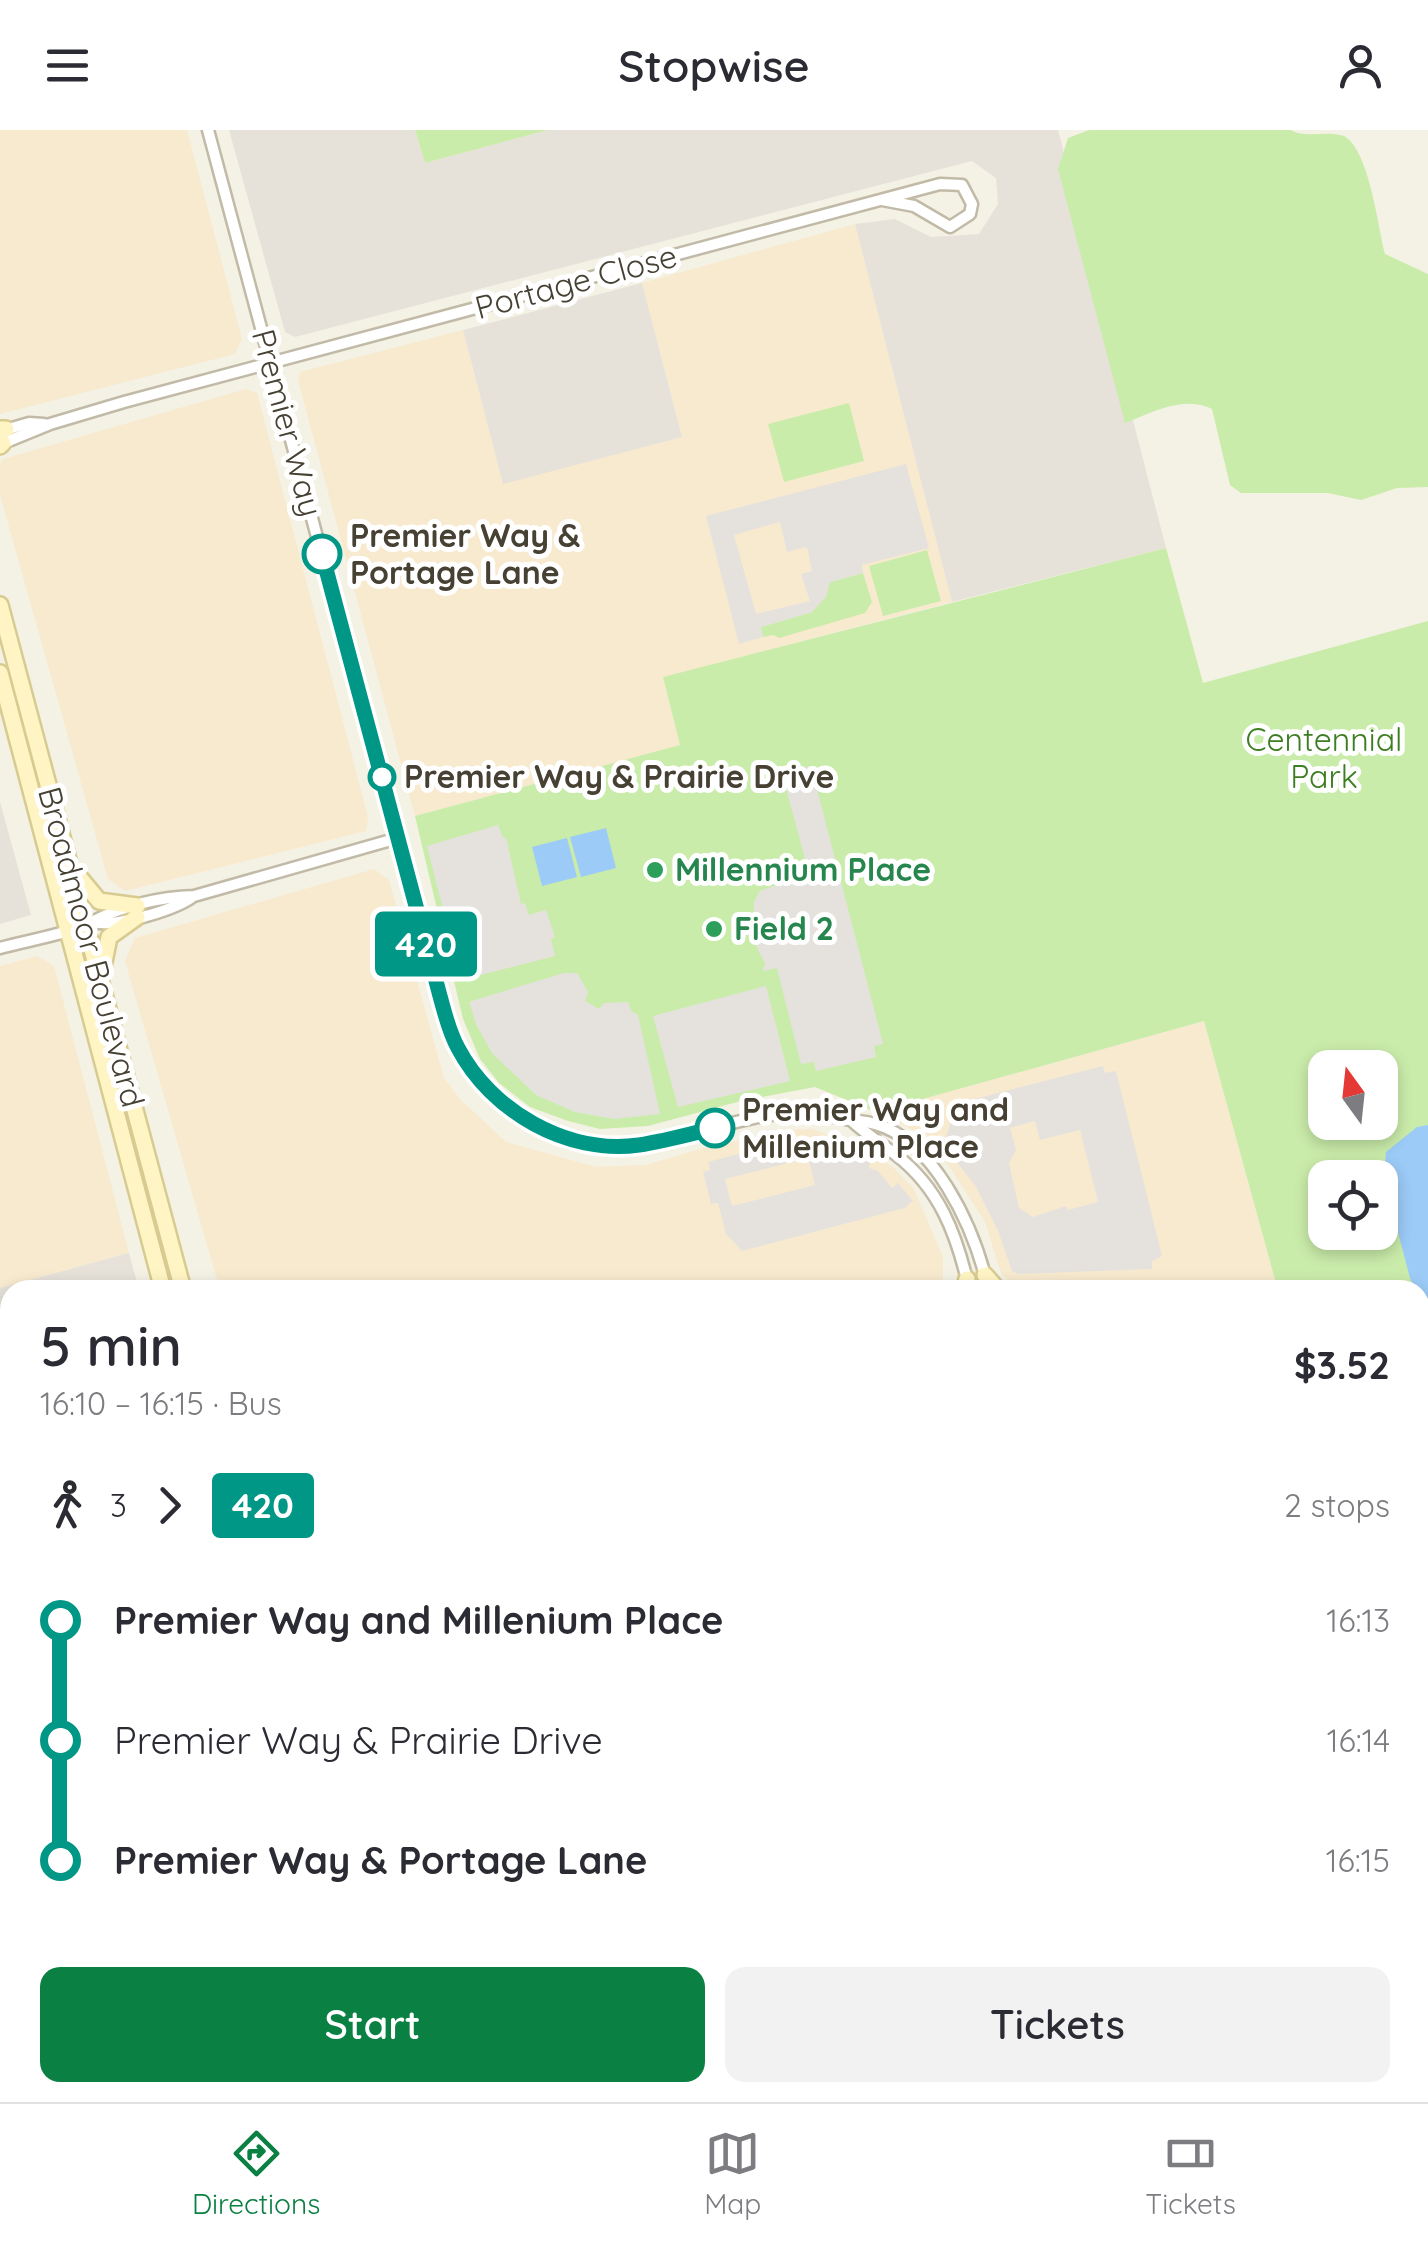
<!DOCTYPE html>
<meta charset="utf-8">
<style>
body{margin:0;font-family:Quicksand,sans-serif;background:#f2f2f3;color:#2b2b33;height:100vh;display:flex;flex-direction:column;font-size:38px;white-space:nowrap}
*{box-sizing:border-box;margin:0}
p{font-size:32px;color:#7c7c81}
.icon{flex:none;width:55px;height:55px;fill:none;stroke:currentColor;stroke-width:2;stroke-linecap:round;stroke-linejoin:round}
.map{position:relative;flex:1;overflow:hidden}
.drawer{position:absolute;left:0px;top:1150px;width:1430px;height:822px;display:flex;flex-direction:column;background:#fff;border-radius:30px 30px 0 0;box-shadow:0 5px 15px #0003}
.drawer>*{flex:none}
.badge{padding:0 20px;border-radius:8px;font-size:35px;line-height:65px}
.needle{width:65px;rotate:345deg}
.fabs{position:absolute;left:1308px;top:920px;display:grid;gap:20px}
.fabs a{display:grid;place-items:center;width:90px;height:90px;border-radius:20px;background:#fff;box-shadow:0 5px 15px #0003;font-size:50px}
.map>.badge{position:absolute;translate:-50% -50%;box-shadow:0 0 0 5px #fff}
.legs{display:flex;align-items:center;gap:15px;height:110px;padding:0 40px;font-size:32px}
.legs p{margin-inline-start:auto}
.head{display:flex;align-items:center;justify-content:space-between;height:170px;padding:0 40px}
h1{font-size:55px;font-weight:600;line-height:75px}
.action{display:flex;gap:20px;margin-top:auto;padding:20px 40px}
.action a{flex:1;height:115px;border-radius:20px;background:#0b8043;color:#fff;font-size:40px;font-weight:600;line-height:115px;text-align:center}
.action a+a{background:#f2f2f3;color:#2b2b33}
ul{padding:0 40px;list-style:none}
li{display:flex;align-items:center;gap:35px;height:120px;font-size:38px}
li i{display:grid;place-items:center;width:15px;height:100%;margin:0 12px;background:currentColor}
li i::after{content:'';width:25px;height:25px;margin:-12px;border:8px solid;border-radius:50%;background:#fff}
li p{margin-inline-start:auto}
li:first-child i{background:linear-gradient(#0000 50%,currentColor 0)}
li:last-child i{background:linear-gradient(currentColor 50%,#0000 0)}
header{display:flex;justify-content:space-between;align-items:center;height:130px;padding:0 40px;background:#fff;font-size:45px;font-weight:600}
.dock{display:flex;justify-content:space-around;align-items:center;height:140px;border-top:2px solid #e1e1e2;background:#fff;font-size:28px;color:#7c7c81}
.dock a{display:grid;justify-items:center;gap:5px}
.dock .active{color:#0b8043}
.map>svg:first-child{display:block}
.commercial{fill:#f8eace}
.industrial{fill:#e6e2da}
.green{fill:#caecaa;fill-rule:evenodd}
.parking{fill:#e5e2de;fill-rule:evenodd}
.water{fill:#9ccbf7}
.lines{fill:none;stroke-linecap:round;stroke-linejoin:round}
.minor-casing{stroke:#c1baa7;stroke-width:15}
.tertiary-casing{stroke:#c1baa7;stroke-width:19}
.secondary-casing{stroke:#d8cb91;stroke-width:20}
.minor{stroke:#fff;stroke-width:10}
.tertiary{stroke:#fff;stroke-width:14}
.secondary{stroke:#fff5c4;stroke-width:15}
.line-1-casing{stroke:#fff;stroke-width:22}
.line-1{stroke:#009786;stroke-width:15}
.stop-1-dot{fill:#fff;stroke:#009786;stroke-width:5}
.leisure-dot{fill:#2e9e5b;stroke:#fff;stroke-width:4}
.labels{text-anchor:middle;stroke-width:10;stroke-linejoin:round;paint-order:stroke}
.street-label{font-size:32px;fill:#474134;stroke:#fff}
.stop-label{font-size:32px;font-weight:bold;fill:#474134;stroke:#fff;text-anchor:start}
.park-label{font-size:32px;fill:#3e7e22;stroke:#fff}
.leisure-label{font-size:32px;font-weight:bold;fill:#27864d;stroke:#fff;text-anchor:start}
</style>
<header><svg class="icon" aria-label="menu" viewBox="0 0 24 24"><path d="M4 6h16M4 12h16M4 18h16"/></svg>Stopwise<svg class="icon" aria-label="person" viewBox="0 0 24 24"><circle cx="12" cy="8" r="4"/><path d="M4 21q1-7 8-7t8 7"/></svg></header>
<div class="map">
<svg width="1428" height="1972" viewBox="0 0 1428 1972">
<rect width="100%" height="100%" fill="#f4f1e5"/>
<g class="commercial">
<path d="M 0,0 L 187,0 L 242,209 L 235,224 L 0,284 Z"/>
<path d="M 855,94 L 952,472 L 664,547 L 681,615 L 415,686 L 298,250 L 300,242 L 463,200 L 503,353 L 682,307 L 642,153 Z"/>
<path d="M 246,259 L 257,263 L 368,687 L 366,701 L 125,761 L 108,749 L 0,365 L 0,334 L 3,329 Z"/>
<path d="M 374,739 L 389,750 L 444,948 L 460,969 L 506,1012 L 596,1037 L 646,1035 L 700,1019 L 785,1000 L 812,999 L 848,1012 L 893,1037 L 914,1059 L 943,1127 L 943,1160 L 220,1160 L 125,831 L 135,808 Z"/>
<path d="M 37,826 L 54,836 L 129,1123 L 0,1158 L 0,836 Z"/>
<path d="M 1204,891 L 1277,1157 L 1225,1160 L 1016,1160 L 1001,1143 L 985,1092 L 949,1036 L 913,1000 L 876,982 Z"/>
<path d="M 1420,1403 L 1428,1433 L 1428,1972 L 426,1972 L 423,1963 L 1420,1962 Z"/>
<path d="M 10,1512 L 10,1962 L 350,1962 L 352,1972 L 0,1972 L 0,1514 Z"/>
</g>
<g class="industrial">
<path d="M 229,0 L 415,0 L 425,33 L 548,0 L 1058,0 L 1166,418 L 952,472 L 855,94 L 895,89 L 931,107 L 979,104 L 998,74 L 996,48 L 972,31 L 295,207 L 285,202 Z"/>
<path d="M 642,153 L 682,307 L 503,354 L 463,200 Z"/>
<path d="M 0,672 L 31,785 L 0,794 Z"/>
<path d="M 129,1123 L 139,1160 L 10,1160 L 10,1427 L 0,1429 L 0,1158 Z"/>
</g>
<g class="green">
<path d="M 415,0 L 548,0 L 425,33 Z"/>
<path d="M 1089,0 L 1291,0 C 1306,9 1327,0 1344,6 C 1369,19 1378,97 1385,124 L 1428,144 L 1428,357 L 1397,358 L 1361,370 L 1328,363 L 1241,363 L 1230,355 L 1212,279 C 1183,265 1152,283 1125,293 L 1058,39 L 1068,8 Z"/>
<path d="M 849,273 L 864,331 L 784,352 L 768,294 Z"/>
<path d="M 1166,418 L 1203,553 L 1428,491 L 1428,1199 L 1420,1197 L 1420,1160 L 1291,1160 L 1277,1157 L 1204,891 L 876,982 L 815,957 L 741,971 L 648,996 L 600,999 L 568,991 L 530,977 L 499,953 L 480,929 L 463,889 L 415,686 L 680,615 L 663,547 ZM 1325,938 L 1380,938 L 1380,992 L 1325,992 ZM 1325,1048 L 1380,1048 L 1380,1102 L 1325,1102 Z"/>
<path d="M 927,420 L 941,471 L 883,486 L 869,436 Z"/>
<path d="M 863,443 L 872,472 L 865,483 L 779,508 L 773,505 L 763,507 L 760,497 L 812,482 L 830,452 Z"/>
<path d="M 992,1962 L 995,1972 L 531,1972 L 529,1963 Z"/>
</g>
<g class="parking">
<path d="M 906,334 L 929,418 L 862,435 L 863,443 L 830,452 L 826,467 L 812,482 L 761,497 L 763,507 L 739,514 L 706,386 ZM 780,392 L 787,422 L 806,417 L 808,421 L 812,441 L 801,444 L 810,471 L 756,484 L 734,405 Z"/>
<path d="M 811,636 L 883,914 L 874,916 L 876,927 L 816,941 L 814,932 L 801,934 L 777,838 L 763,841 L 765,833 L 758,820 L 751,796 L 754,791 L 754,772 L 760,761 L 793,749 L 791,740 L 807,736 L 786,658 L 788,642 Z"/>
<path d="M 498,695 L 503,708 L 506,708 L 521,774 L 525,773 L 529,785 L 546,780 L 555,807 L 551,809 L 555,826 L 461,850 L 427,716 Z"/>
<path d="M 564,843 L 577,843 L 588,862 L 585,871 L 599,879 L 604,873 L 628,872 L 631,881 L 638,885 L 660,984 L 614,989 L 575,982 L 536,965 L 492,923 L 477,896 L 469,872 Z"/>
<path d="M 766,856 L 790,951 L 678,977 L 653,886 Z"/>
<path d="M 1103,936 L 1105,943 L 1116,941 L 1162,1126 L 1152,1131 L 1152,1139 L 1018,1144 L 1012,1141 L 998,1101 L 975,1055 L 941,1013 L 946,1009 L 953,982 L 951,975 ZM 1035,991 L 1040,1010 L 1080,1000 L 1098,1072 L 1068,1080 L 1066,1076 L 1033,1087 L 1019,1078 L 1009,1033 L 1016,1020 L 1010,998 Z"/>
<path d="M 799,1007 L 829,1012 L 864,1026 L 871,1030 L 869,1038 L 878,1041 L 892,1058 L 898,1053 L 913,1071 L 907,1075 L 908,1077 L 742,1121 L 726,1104 L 718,1073 L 711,1074 L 703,1042 L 710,1040 L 708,1032 L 792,1010 L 794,1015 L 797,1015 ZM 808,1028 L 815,1055 L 732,1076 L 725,1049 Z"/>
</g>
<g class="water">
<path d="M 606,698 L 616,738 L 581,747 L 570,707 Z"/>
<path d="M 567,708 L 577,747 L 542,756 L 532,717 Z"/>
<path d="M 1428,995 L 1428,1188 L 1424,1187 L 1420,1160 L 1415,1160 L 1410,1148 L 1384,1049 L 1386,1022 L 1417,997 Z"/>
<path d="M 1428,1588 L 1428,1701 L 1420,1696 L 1420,1589 Z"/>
</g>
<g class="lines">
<g class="minor-casing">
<g id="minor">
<path d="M 208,0 L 440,866 C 445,883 449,901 457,917 C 490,981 563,1021 635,1015 C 680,1011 724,992 769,985 C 795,981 819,984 845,989 C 854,991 865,991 875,994 C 934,1010 972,1095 986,1149"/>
<path d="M 2,301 L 29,293 L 44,294"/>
<path d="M 1,314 L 50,294 L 124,272 L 940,54 L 962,55 L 972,74 L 970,84 L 950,97 L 914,76 L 882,70"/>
<path d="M 91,792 C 114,798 171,781 191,768"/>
<path d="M 0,818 C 24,811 69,804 90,793 C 121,776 159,767 194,766 L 398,708"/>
<path d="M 852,991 C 866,1004 881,1013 896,1025 C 939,1058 956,1103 968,1154"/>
<path d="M 1166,1972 L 1167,1962"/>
</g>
</g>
<g class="tertiary-casing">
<g id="tertiary">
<path d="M 0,1478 L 10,1475"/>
<path d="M 0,1493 L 10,1490"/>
</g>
</g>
<g class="secondary-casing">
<g id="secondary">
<path d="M 0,299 L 6,299"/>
<path d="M 0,316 L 3,313"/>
<path d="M 0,475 L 183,1160"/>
<path d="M 0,543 L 163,1160"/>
<path d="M 75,742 L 99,771 L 137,776"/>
<path d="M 102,842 L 109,807 L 137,787"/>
<path d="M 985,1145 L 998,1160"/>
<path d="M 964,1160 L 967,1149"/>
<path d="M 1420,1225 L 1428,1227"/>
<path d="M 1420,1243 L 1428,1245"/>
<path d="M 378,1962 L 381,1972"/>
<path d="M 397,1962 L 400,1972"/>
</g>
</g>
<use href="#minor" class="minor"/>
<use href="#tertiary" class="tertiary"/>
<use href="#secondary" class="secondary"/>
</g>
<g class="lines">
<g class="line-1-casing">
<path id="line-1" d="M 322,424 L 440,866 C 445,884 449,902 458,918 C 491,981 567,1025 639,1015 C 665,1011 690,1004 715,998"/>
</g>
<use href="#line-1" class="line-1"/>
</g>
<g class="stop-1-dot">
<circle cx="322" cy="424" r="18"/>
<circle cx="382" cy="647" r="12"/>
<circle cx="715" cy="998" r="18"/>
</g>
<g class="leisure-dot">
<circle cx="655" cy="740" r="10"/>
<circle cx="714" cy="799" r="10"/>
</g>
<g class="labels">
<g class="street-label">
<text transform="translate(576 152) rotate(-15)" y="11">Portage Close</text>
<text transform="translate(287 293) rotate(75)" y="11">Premier Way</text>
<text transform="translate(91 817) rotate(75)" y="11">Broadmoor Boulevard</text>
</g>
<g class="stop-label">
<text x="350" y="417">Premier Way &amp;<tspan x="350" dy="37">Portage Lane</tspan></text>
<text x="404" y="658">Premier Way &amp; Prairie Drive</text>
<text x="742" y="991">Premier Way and<tspan x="742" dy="37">Millenium Place</tspan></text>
</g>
<g class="park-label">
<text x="1324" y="621">Centennial<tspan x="1324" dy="37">Park</tspan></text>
</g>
<g class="leisure-label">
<text x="675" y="751">Millennium Place</text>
<text x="734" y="810">Field 2</text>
</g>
</g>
</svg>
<div class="fabs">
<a><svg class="needle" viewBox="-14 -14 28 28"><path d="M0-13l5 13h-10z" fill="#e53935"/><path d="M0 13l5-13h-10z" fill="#7c7c81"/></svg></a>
<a><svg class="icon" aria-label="locate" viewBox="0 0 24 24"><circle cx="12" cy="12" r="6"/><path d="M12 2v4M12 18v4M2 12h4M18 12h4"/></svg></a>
</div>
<b class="badge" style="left:426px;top:814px;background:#009786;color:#fff">420</b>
<section class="drawer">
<div class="head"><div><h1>5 min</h1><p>16:10 – 16:15 · Bus</p></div><b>$3.52</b></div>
<div class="legs"><svg class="icon" aria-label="walk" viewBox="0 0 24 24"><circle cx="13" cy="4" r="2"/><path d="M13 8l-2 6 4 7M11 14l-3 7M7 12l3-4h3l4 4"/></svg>3<svg class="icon" aria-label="forward" viewBox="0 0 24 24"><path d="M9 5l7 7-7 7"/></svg><b class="badge" style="background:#009786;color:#fff">420</b><p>2 stops</p></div>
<ul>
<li><i style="color:#009786"></i><b>Premier Way and Millenium Place</b><p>16:13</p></li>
<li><i style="color:#009786"></i><span>Premier Way &amp; Prairie Drive</span><p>16:14</p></li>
<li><i style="color:#009786"></i><b>Premier Way &amp; Portage Lane</b><p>16:15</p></li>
</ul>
<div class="action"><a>Start</a><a>Tickets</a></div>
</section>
</div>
<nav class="dock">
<a class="active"><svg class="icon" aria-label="directions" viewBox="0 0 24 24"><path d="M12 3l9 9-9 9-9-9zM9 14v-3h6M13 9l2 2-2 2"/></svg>Directions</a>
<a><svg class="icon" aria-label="map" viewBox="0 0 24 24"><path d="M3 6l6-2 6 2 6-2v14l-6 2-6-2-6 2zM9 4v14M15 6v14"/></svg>Map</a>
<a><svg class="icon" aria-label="tickets" viewBox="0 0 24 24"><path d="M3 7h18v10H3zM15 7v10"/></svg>Tickets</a>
</nav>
